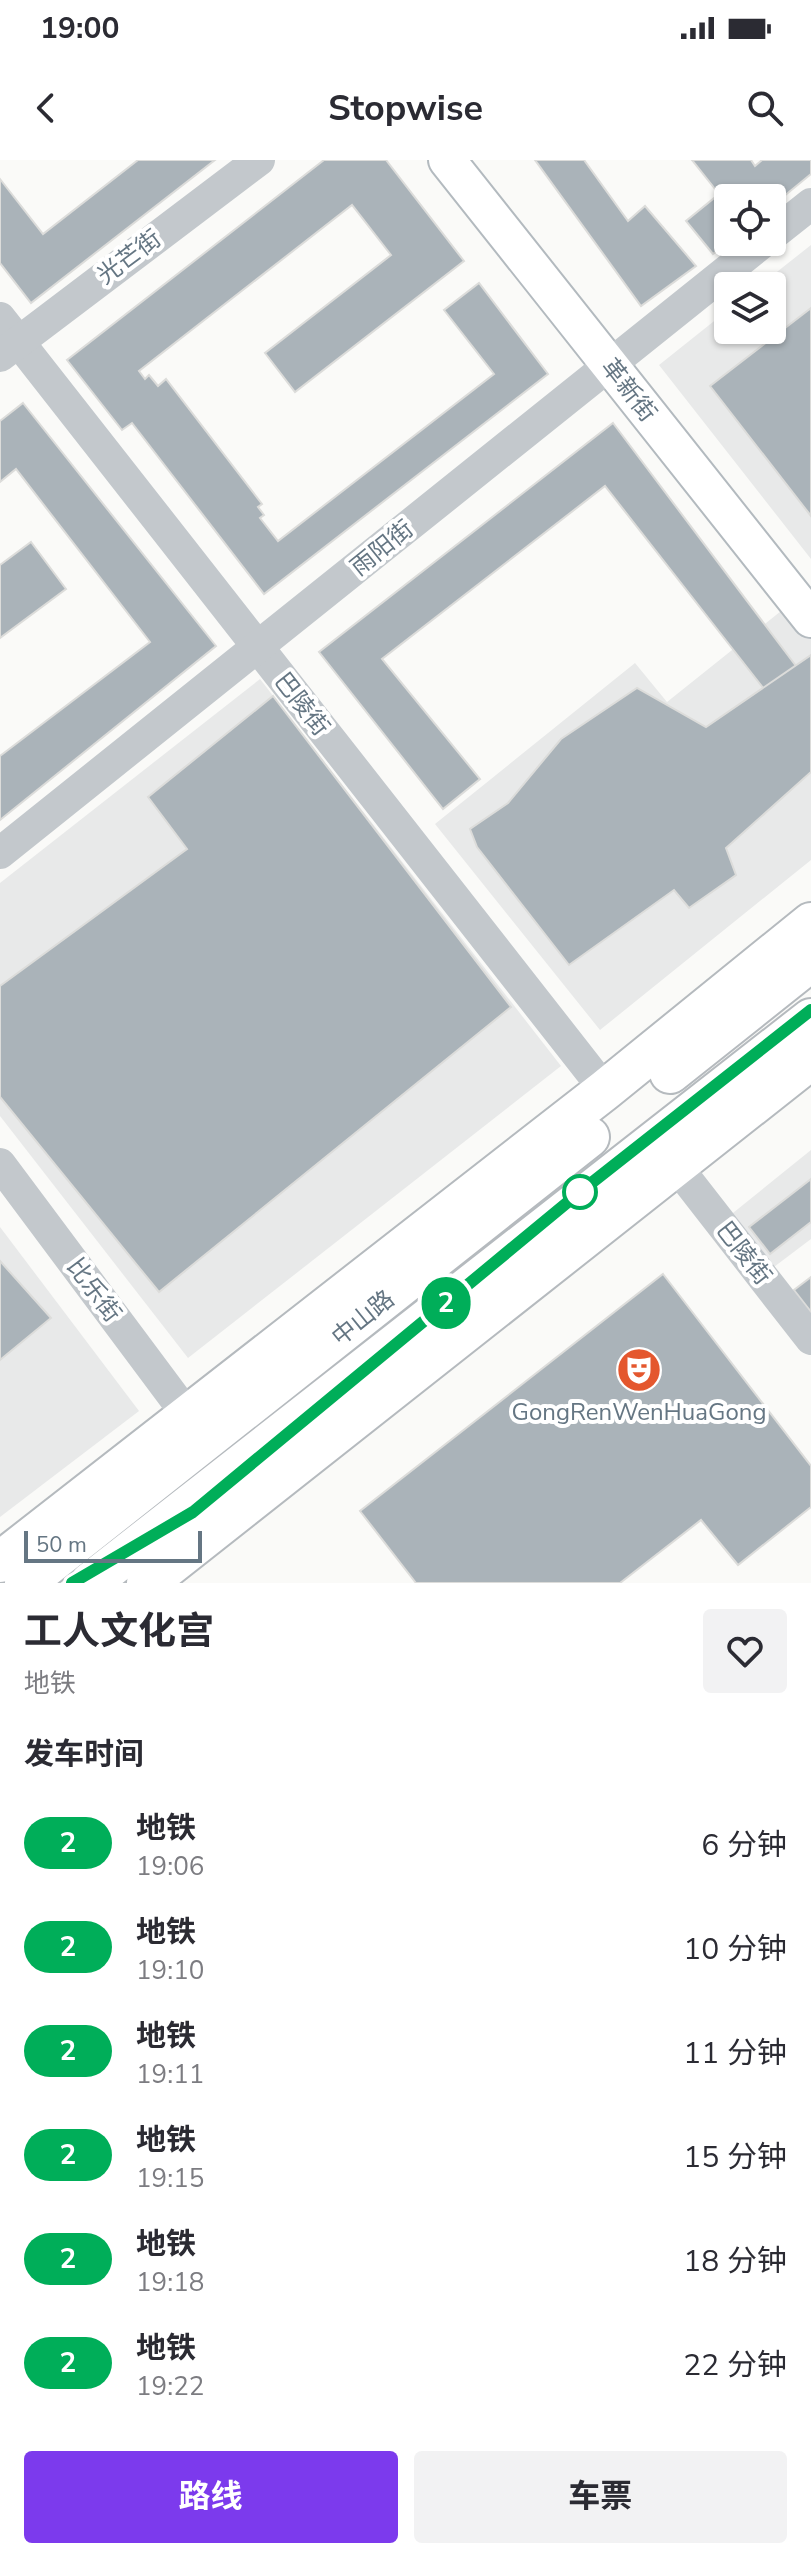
<!DOCTYPE html>
<html lang="zh">
<meta charset="utf-8">
<style>
body{margin:0;font-family:"Nunito Sans","Noto Sans SC",sans-serif;background:#f2f2f3;color:#2b2b33;height:100vh;display:flex;flex-direction:column;font-size:30px;white-space:nowrap}
*{box-sizing:border-box;margin:0}
p{font-size:26px;color:#7c7c81}
.icon{flex:none;width:44px;height:44px;fill:none;stroke:currentColor;stroke-width:2;stroke-linecap:round;stroke-linejoin:round}
.map{position:relative;height:1423px;overflow:hidden}
.drawer{display:flex;flex-direction:column;background:#fff;flex:1}
.drawer>*{flex:none}
.badge{padding:0 16px;border-radius:26px;font-size:28px;line-height:52px}
.fabs{position:absolute;left:714px;top:24px;display:grid;gap:16px}
.fabs a{display:grid;place-items:center;width:72px;height:72px;border-radius:8px;background:#fff;box-shadow:0 2px 6px #0004;font-size:40px}
.scale{position:absolute;left:24px;bottom:20px;width:178px;box-sizing:border-box;padding-left:8px;border:4px solid #657683;border-top:0;font-size:22px;line-height:28px;white-space:nowrap;color:#657683;-webkit-text-stroke:6px #fff;paint-order:stroke}
.map>.badge{position:absolute;translate:-50% -50%;box-shadow:0 0 0 4px #fff}
h2{padding:0 24px;font-size:30px;line-height:72px}
.round{display:grid;place-items:center;flex:none;width:84px;height:84px;border-radius:8px;background:#f2f2f3}
.summary{display:flex;align-items:center;justify-content:space-between;height:136px;padding:0 24px}
h1{font-size:38px;font-weight:700;line-height:60px}
.cta{display:flex;gap:16px;margin-top:auto;padding:16px 24px}
.cta a{flex:1;height:92px;border-radius:8px;background:#7c3aed;color:#fff;font-size:32px;font-weight:700;line-height:92px;text-align:center}
.cta a+a{background:#f2f2f3;color:#2b2b33}
ul{padding:0;list-style:none}
li{display:flex;align-items:center;gap:24px;height:104px;padding:0 24px}
li div{flex:1}
li b{display:block;font-size:30px}
li em{font-style:normal}
li .badge{min-width:88px;font-weight:700;text-align:center}
.status{display:flex;justify-content:space-between;align-items:center;height:56px;padding:0 40px;background:#fff;direction:ltr}
.status svg{height:22px;fill:currentColor}
header{display:flex;justify-content:space-between;align-items:center;height:104px;padding:0 24px;background:#fff;font-size:36px;font-weight:700}
.map>svg:first-child{display:block}
.built{fill:#e8e9e9}
.building{fill:#aab3b9;stroke:#dcdcda;stroke-width:2}
.lines{fill:none;stroke-linecap:round;stroke-linejoin:round}
.secondary-casing{stroke:#b3babf;stroke-width:40}
.primary-casing{stroke:#b5babe;stroke-width:44}
.tertiary{stroke:#c3c8cc;stroke-width:32}
.secondary{stroke:#fff;stroke-width:36}
.primary{stroke:#fff;stroke-width:40}
.line-casing{stroke:#fff;stroke-width:18}
.line{stroke:#00ae59;stroke-width:12}
.stop-dot{fill:#fff;stroke:#00ae59;stroke-width:4}
.labels{text-anchor:middle;stroke-width:8;stroke-linejoin:round;paint-order:stroke}
.street-label{font-size:24px;fill:#657683;stroke:#fff}
.poi-label{font-size:24px;fill:#657683;stroke:#fff}
</style>
<div class="status"><b>19:00</b><svg viewBox="0 0 49 12"><path d="M0 12V9h3v3zM5 12V6h3v6zM10 12V3h3v9zM15 12V0h3v12zM26 1h20v11H26zM47 4h2v5h-2z"/></svg></div>
<header><svg class="icon" aria-label="back" viewBox="0 0 24 24"><path d="M15 5l-7 7 7 7"/></svg>Stopwise<svg class="icon" aria-label="search" viewBox="0 0 24 24"><circle cx="10" cy="10" r="6"/><path d="M15 15l6 6"/></svg></header>
<div class="map">
<svg width="811" height="1423" viewBox="0 0 811 1423">
<rect width="100%" height="100%" fill="#fafaf8"/>
<g class="built">
<path d="M 811,85 L 811,399 L 659,205 L 728,150 L 728,170 L 772,170 L 772,126 L 759,126 Z"/>
<path d="M 786,447 L 811,478 L 811,700 L 600,870 L 435,664 L 635,503 L 667,542 Z"/>
<path d="M 260,519 L 561,906 L 188,1198 L 0,956 L 0,723 Z"/>
<path d="M 811,990 L 811,1079 L 766,1113 L 728,1057 Z"/>
<path d="M 0,1067 L 139,1251 L 0,1357 Z"/>
</g>
<g class="building">
<path d="M 138,0 L 215,0 L 31,143 L 0,103 L 0,19 L 43,74 Z"/>
<path d="M 324,0 L 386,0 L 464,101 L 295,232 L 265,193 L 391,95 L 352,45 L 139,211 L 145,219 L 149,215 L 158,226 L 166,219 L 262,344 L 258,347 L 264,355 L 260,358 L 278,381 L 494,214 L 444,150 L 479,123 L 548,214 L 264,434 L 132,263 L 122,270 L 67,200 Z"/>
<path d="M 535,0 L 584,0 L 628,61 L 645,46 L 696,106 L 641,146 Z"/>
<path d="M 692,0 L 751,0 L 755,6 L 762,0 L 811,0 L 811,14 L 772,46 L 772,38 L 728,38 L 728,82 L 713,94 L 686,61 L 719,34 Z"/>
<path d="M 811,148 L 811,356 L 710,226 Z"/>
<path d="M 23,243 L 216,486 L 0,660 L 0,596 L 150,482 L 16,309 L 0,322 L 0,261 Z"/>
<path d="M 613,263 L 796,506 L 764,529 L 605,326 L 382,499 L 480,619 L 443,649 L 319,492 Z"/>
<path d="M 31,382 L 66,429 L 0,478 L 0,405 Z"/>
<path d="M 811,495 L 811,612 L 726,688 L 736,715 L 689,748 L 674,730 L 569,805 L 477,687 L 470,669 L 508,643 L 561,579 L 637,528 L 706,567 Z"/>
<path d="M 273,536 L 511,847 L 159,1132 L 0,937 L 0,826 L 187,689 L 148,637 Z"/>
<path d="M 811,1019 L 811,1062 L 770,1094 L 749,1067 Z"/>
<path d="M 0,1101 L 51,1158 L 0,1200 Z"/>
<path d="M 663,1114 L 811,1306 L 811,1347 L 738,1405 L 701,1360 L 620,1423 L 416,1423 L 360,1351 Z"/>
<path d="M 811,1117 L 811,1152 L 794,1130 Z"/>
</g>
<g class="lines">
<g class="secondary-casing">
<path id="secondary" d="M 447,0 L 811,459"/>
</g>
<g class="primary-casing">
<g id="primary">
<path d="M 670,913 L 811,801"/>
<path d="M 0,1402 L 605,930 L 811,763"/>
<path d="M 25,1423 L 589,977"/>
<path d="M 90,1423 L 811,859"/>
<path d="M 147,1423 L 811,899"/>
</g>
</g>
<g class="tertiary">
<path d="M 772,75 L 811,44"/>
<path d="M 0,158 L 605,930"/>
<path d="M 0,196 L 259,0"/>
<path d="M 0,693 L 763,82"/>
<path d="M 0,1004 L 188,1256"/>
<path d="M 677,1007 L 811,1179"/>
</g>
<use href="#secondary" class="secondary"/>
<use href="#primary" class="primary"/>
</g>
<g class="lines">
<g class="line-casing">
<path id="line" d="M 72,1423 L 193,1352 L 580,1032 L 811,850"/>
</g>
<use href="#line" class="line"/>
</g>
<defs>
<g id="theatre-disc" transform="scale(2.3)"><circle r="9.5" fill="#e4572e" stroke="#fff"/><path d="M-5-5.5Q0-4 5-5.5V0Q5 5 0 6Q-5 5-5 0ZM-3.3-2.5H-1v1.5H-3.3ZM1-2.5H3.3v1.5H1ZM-2.8 1Q0 5.5 2.8 1Z" fill="#fff"/></g>
</defs>
<g fill-rule="evenodd">
<use href="#theatre-disc" x="639" y="1210"/>
</g>
<circle class="stop-dot" cx="580" cy="1032" r="16"/>
<g class="labels">
<g class="street-label">
<text transform="translate(129 97) rotate(-37)" y="8">光芒街</text>
<text transform="translate(629 230) rotate(52)" y="8">革新街</text>
<text transform="translate(382 388) rotate(-39)" y="8">雨阳街</text>
<text transform="translate(302 544) rotate(52)" y="8">巴陵街</text>
<text transform="translate(744 1093) rotate(52)" y="8">巴陵街</text>
<text transform="translate(94 1130) rotate(53)" y="8">比乐街</text>
<text transform="translate(363 1158) rotate(-39)" y="8">中山路</text>
</g>
<g class="poi-label">
<text x="639" y="1260">GongRenWenHuaGong</text>
</g>
</g>
</svg>
<div class="fabs">
<a><svg class="icon" aria-label="locate" viewBox="0 0 24 24"><circle cx="12" cy="12" r="6"/><path d="M12 2v4M12 18v4M2 12h4M18 12h4"/></svg></a>
<a><svg class="icon" aria-label="layers" viewBox="0 0 24 24"><path d="M12 4l9 5-9 5-9-5zM3 14l9 5 9-5"/></svg></a>
</div>
<div class="scale">50 m</div>
<b class="badge" style="left:446px;top:1143px;background:#00ae59;color:#fff">2</b>
</div>
<section class="drawer">
<div class="summary"><div><h1>工人文化宫</h1><p>地铁</p></div><a class="round"><svg class="icon" aria-label="heart" viewBox="0 0 24 24"><path d="M12 20l-8-8c-3-5 5-10 8-4 3-6 11-1 8 4z"/></svg></a></div>
<h2>发车时间</h2>
<ul>
<li><span class="badge" style="background:#00ae59;color:#fff">2</span><div><b>地铁</b><p>19:06</p></div><em>6 分钟</em></li>
<li><span class="badge" style="background:#00ae59;color:#fff">2</span><div><b>地铁</b><p>19:10</p></div><em>10 分钟</em></li>
<li><span class="badge" style="background:#00ae59;color:#fff">2</span><div><b>地铁</b><p>19:11</p></div><em>11 分钟</em></li>
<li><span class="badge" style="background:#00ae59;color:#fff">2</span><div><b>地铁</b><p>19:15</p></div><em>15 分钟</em></li>
<li><span class="badge" style="background:#00ae59;color:#fff">2</span><div><b>地铁</b><p>19:18</p></div><em>18 分钟</em></li>
<li><span class="badge" style="background:#00ae59;color:#fff">2</span><div><b>地铁</b><p>19:22</p></div><em>22 分钟</em></li>
</ul>
<div class="cta"><a>路线</a><a>车票</a></div>
</section>
